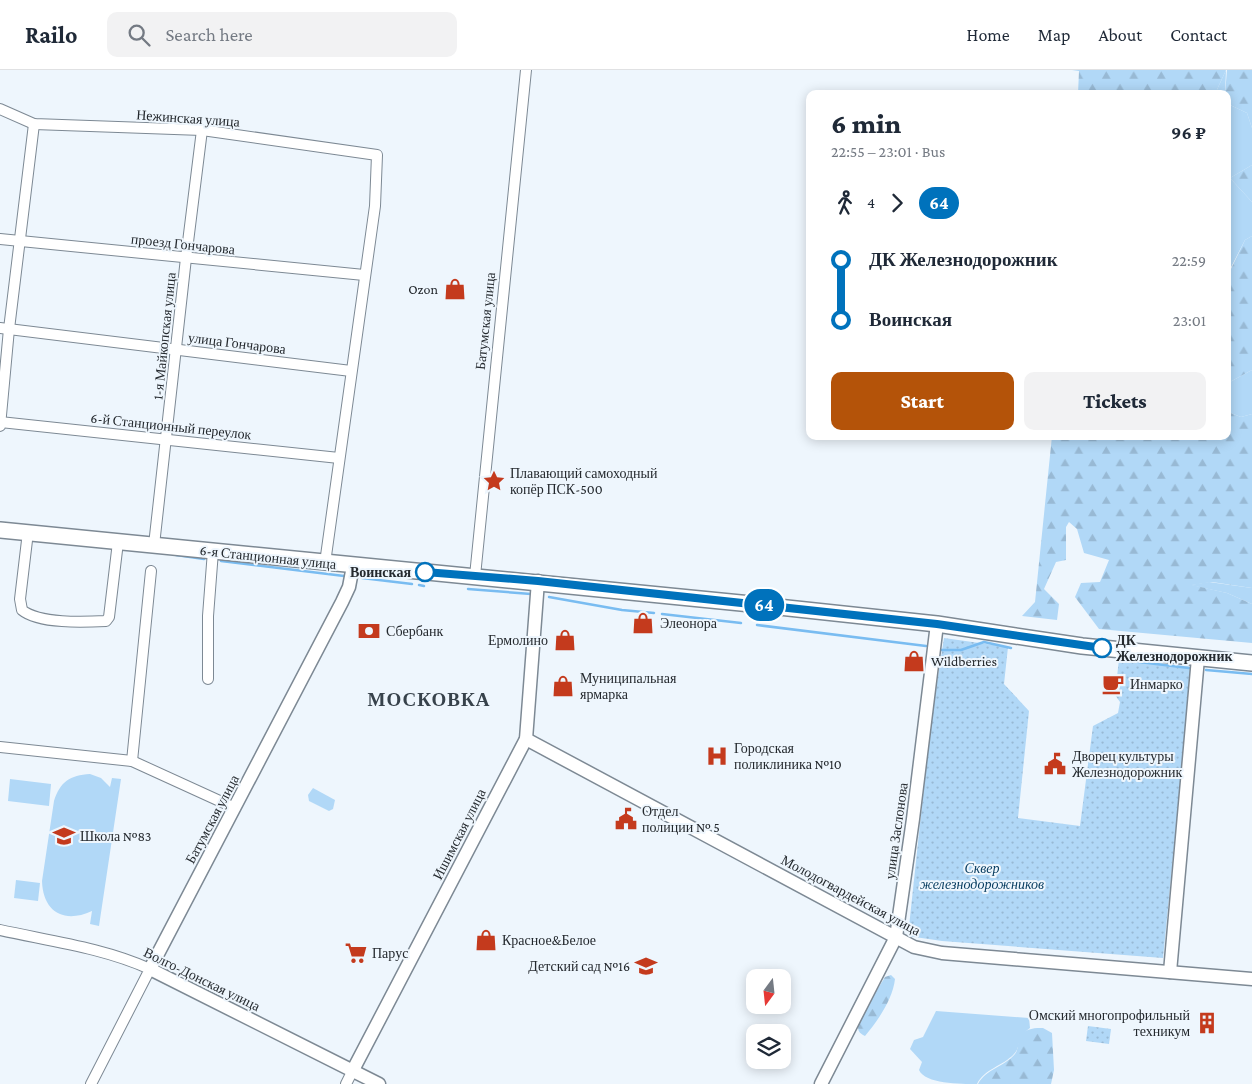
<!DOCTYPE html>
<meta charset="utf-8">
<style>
body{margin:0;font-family:"Crimson Pro",serif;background:#f2f2f3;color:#1f2937;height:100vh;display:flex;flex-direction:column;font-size:19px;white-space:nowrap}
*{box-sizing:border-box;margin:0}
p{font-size:16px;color:#747a83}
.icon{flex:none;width:28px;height:28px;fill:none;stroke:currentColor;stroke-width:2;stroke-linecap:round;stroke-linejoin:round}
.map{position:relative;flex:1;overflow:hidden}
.drawer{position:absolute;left:806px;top:20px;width:425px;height:350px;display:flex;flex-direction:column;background:#fff;border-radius:10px;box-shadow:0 2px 12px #0003}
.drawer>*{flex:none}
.badge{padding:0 10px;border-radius:16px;font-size:18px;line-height:32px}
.needle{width:32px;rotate:195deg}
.buttons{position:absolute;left:746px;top:899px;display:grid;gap:10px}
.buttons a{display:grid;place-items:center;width:45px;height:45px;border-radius:10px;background:#fff;box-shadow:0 2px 12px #0003;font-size:25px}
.map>.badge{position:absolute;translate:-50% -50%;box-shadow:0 0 0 2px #fff}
.legs{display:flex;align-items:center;gap:8px;height:55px;padding:0 25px;font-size:16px}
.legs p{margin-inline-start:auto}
.overview{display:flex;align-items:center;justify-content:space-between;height:85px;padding:0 25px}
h1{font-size:28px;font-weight:800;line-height:38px}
.button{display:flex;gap:10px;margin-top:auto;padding:10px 25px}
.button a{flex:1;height:58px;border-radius:10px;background:#b45309;color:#fff;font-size:20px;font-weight:800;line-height:58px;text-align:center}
.button a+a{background:#f2f2f3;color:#1f2937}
ul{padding:0 25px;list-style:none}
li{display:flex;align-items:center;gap:18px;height:60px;font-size:19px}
li i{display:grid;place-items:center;width:8px;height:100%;margin:0 6px;background:currentColor}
li i::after{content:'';width:12px;height:12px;margin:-6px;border:4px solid;border-radius:50%;background:#fff}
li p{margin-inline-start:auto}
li:first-child i{background:linear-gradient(#0000 50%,currentColor 0)}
li:last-child i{background:linear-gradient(currentColor 50%,#0000 0)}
header{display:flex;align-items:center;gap:30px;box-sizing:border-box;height:70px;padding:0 25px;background:#fff;border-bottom:1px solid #e0e1e3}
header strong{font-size:24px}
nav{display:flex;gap:28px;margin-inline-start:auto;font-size:18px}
.search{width:350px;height:45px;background:#f2f2f3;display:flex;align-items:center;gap:12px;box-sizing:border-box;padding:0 18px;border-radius:10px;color:#747a83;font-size:19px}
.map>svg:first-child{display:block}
.green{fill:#b1d8f7}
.forest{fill:url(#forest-firs)}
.park{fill:url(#park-dots)}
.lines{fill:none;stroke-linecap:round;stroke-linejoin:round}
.stream{stroke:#79bcf1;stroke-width:2.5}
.minor-casing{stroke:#7d8994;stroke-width:12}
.tertiary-casing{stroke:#7d8994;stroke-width:15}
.secondary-casing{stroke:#7d8994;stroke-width:18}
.minor{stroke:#fff;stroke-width:10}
.tertiary{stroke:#fff;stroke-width:12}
.secondary{stroke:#fff;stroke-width:15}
.line-1-casing{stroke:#fff;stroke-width:11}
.line-1{stroke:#0072bc;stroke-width:8}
.stop-1-dot{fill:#fff;stroke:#0072bc;stroke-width:2.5}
.labels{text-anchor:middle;stroke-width:4;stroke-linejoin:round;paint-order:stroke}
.street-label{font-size:14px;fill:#24292e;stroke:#eef6fd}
.poi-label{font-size:14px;fill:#24292e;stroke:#eef6fd;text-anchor:start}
.stop-label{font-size:14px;font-weight:bold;fill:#24292e;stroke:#eef6fd;text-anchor:end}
.park-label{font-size:14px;font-style:italic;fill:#093e61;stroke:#eef6fd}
.district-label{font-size:19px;font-weight:bold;letter-spacing:1px;fill:#37424b;stroke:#eef6fd}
</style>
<header>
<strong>Railo</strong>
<div class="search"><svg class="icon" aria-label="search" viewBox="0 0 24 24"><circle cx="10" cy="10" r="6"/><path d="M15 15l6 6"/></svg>Search here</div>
<nav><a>Home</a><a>Map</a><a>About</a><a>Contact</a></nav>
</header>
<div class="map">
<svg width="1252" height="1014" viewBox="0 0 1252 1014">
<defs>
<pattern id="forest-firs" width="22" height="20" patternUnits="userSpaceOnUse" patternTransform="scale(1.25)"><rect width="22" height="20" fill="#b1d8f7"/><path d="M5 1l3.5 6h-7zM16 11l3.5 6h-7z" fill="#98b9d4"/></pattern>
<pattern id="park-dots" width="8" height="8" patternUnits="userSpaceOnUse" patternTransform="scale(1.25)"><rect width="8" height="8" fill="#b1d8f7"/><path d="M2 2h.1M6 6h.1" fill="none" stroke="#98b9d4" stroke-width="1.8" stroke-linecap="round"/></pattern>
</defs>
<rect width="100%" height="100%" fill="#eef6fd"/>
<g class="green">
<path d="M 1226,0 L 1225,24 L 1215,24 Z"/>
<path d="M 1228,34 L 1247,43 L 1252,58 L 1252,95 L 1230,108 L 1252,132 L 1252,166 L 1245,170 L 1229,201 L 1228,198 Z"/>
<path d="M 1252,300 L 1252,344 L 1241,347 L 1228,342 L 1228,313 Z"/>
<path d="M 1209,512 L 1252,518 L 1252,534 L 1227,523 L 1190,515 Z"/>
<path d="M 90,704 L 101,708 L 110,717 L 112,708 L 121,709 L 99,856 L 90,854 L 92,841 C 64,854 43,842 42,811 L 54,731 C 60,712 70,705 90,704 Z"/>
<path d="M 10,709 L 51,714 L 49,736 L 8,731 Z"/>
<path d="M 313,718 L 335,730 L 333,739 L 329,741 L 309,731 L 308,725 Z"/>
<path d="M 16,810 L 40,813 L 38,831 L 14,828 Z"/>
<path d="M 936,941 L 1029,948 L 1030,958 C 1015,969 1022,975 1014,984 C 1003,996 984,999 977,1014 C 960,1014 925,1014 919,1000 L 922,992 L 910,979 L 914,970 L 923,967 Z"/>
</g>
<g class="forest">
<path d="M 1072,0 L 1226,0 L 1215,24 L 1078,24 L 1079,1 Z"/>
<path d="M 1227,0 L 1252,0 L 1252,58 L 1247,43 L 1228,34 L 1228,24 L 1225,24 Z"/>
<path d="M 1252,95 L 1252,132 L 1230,108 Z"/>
<path d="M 1252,166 L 1252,300 L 1228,313 L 1228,198 L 1230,201 L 1245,170 Z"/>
<path d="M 1228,342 L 1241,347 L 1252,344 L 1252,518 L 1212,512 L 1192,515 L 1227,523 L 1252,534 L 1252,573 L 1099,559 L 1075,527 L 1081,513 L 1100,512 L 1109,490 L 1084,483 L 1077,459 L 1069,452 L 1066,457 L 1066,490 L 1056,492 L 1044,519 L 1059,534 L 1057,550 L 1022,546 L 1035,532 L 1052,366 L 1228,366 Z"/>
<path d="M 891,905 L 895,909 C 893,929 877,952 865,966 C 861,964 858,962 858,957 C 858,946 879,918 885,907 Z"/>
<path d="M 1043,958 L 1052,963 L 1054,1000 L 1051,1014 L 978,1014 C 986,999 1004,997 1015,984 C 1019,979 1017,971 1021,965 C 1026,958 1036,958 1043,958 Z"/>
</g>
<g class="park">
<path d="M 944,568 L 1008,577 L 1004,614 L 1029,641 L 1018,748 L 1080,756 L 1093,656 L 1118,643 L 1120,632 L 1115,625 L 1119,589 L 1192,597 L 1163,888 L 942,871 L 908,866 L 931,651 Z"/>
<path d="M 1088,956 L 1111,959 L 1109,974 L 1086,971 Z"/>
</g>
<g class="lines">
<g class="stream">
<path d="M 176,485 L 204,489"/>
<path d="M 221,491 L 344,506"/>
<path d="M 362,508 L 412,514"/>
<path d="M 419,515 L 424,516"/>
<path d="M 468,519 L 531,524"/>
<path d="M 549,527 L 622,540 L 654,543"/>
<path d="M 662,544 L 741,553"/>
<path d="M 757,555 L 926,576"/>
<path d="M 940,580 L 961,580 L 984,572 L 1011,578"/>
<path d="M 1123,590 L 1189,598"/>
<path d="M 1206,600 L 1252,604"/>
</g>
<g class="minor-casing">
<g id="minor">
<path d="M 0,39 L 34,54 L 202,60 L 377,85 L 375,136 L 325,493"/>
<path d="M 0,169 L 364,205"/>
<path d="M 0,258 L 351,301"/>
<path d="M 0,352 L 339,388"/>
<path d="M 0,356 L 9,259 L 34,54"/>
<path d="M 28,462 L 20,529 L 22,540 C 39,554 84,552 106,551 L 109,547 L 118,472"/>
<path d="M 154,475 L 186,188 L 202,60"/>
<path d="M 475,506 L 526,0"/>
<path d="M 208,609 L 208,546 L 213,481"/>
<path d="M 0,677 L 132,691 L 235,738"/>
<path d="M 132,691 L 151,501"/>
<path d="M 0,860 C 50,871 104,878 150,899 L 91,1014"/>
<path d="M 346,1014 L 353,1000"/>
</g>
</g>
<g class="tertiary-casing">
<g id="tertiary">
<path d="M 353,496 L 349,517 L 342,532 L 150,899 L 379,1014"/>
<path d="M 526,669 L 914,877 L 942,883 L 1252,909"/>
<path d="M 1170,902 L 1198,588"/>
<path d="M 353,1000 L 526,669 L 538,511"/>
<path d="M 821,1014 L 896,867 L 913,749 L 937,554"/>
</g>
</g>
<g class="secondary-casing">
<path id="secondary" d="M 0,460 L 751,534 L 937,554 L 1082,576 L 1252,593"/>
</g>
<use href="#minor" class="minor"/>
<use href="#tertiary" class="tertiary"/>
<use href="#secondary" class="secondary"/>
</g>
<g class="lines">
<g class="line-1-casing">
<path id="line-1" d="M 425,502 L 538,511 L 937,554 L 1102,578"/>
</g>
<use href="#line-1" class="line-1"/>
</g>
<defs>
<g id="shop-bare" transform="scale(1.725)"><path d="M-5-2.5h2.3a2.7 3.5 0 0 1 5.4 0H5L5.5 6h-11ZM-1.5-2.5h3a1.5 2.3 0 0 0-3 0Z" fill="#c43a1d" stroke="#eef6fd" stroke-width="2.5" paint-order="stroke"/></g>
<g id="sight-bare" transform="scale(1.725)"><path d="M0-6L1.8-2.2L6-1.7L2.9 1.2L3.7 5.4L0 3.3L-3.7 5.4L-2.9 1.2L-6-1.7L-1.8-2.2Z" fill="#c43a1d" stroke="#eef6fd" stroke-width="2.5" paint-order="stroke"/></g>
<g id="bank-bare" transform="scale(1.725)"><path d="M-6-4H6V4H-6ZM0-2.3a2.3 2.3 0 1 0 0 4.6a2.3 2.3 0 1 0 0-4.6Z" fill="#c43a1d" stroke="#eef6fd" stroke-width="2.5" paint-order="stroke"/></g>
<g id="cafe-bare" transform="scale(1.725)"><path d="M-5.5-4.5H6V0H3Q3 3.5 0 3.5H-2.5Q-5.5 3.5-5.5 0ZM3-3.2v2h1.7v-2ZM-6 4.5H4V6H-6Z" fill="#c43a1d" stroke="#eef6fd" stroke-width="2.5" paint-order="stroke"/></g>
<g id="hospital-bare" transform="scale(1.725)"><path d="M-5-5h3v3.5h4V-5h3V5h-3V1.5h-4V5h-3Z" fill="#c43a1d" stroke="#eef6fd" stroke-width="2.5" paint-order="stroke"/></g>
<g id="civic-bare" transform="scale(1.725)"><path d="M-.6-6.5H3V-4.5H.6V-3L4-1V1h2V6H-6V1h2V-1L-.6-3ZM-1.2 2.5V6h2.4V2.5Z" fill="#c43a1d" stroke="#eef6fd" stroke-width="2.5" paint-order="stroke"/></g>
<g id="school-bare" transform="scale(1.725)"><path d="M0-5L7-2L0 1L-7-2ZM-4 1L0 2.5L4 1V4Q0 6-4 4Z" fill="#c43a1d" stroke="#eef6fd" stroke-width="2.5" paint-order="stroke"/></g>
<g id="supermarket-bare" transform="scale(1.725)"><path d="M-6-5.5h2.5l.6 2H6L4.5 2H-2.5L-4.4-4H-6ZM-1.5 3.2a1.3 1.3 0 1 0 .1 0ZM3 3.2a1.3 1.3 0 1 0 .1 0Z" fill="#c43a1d" stroke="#eef6fd" stroke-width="2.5" paint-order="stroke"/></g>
<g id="building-bare" transform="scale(1.725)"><path d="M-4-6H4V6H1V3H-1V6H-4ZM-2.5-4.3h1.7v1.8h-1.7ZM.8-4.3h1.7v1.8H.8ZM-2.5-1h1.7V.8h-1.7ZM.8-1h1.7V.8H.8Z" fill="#c43a1d" stroke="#eef6fd" stroke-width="2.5" paint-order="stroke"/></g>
</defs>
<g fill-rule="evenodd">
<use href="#shop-bare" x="455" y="219"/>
<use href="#sight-bare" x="494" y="411"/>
<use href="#shop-bare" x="643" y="553"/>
<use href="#bank-bare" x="369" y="561"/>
<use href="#shop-bare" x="565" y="570"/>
<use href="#shop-bare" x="914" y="591"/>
<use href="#cafe-bare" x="1113" y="614"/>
<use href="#shop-bare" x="563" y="616"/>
<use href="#hospital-bare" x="717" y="686"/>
<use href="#civic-bare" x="1055" y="694"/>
<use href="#civic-bare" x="626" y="749"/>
<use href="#school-bare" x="64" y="766"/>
<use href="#shop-bare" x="486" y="870"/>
<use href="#supermarket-bare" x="356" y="883"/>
<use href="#school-bare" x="646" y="896"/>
<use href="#building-bare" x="1207" y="953"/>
</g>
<g class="stop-1-dot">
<circle cx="425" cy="502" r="9"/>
<circle cx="1102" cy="578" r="9"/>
</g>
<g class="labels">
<g class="street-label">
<text transform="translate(188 48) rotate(4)" y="5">Нежинская улица</text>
<text transform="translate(183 174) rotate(6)" y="5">проезд Гончарова</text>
<text transform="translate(485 251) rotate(-84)" y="5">Батумская улица</text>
<text transform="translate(164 266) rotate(-84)" y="5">1-я Майкопская улица</text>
<text transform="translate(237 273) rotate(7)" y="5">улица Гончарова</text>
<text transform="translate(171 356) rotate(6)" y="5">6-й Станционный переулок</text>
<text transform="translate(268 487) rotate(6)" y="5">6-я Станционная улица</text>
<text transform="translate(212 749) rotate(-62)" y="5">Батумская улица</text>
<text transform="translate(896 761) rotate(-82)" y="5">улица Заслонова</text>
<text transform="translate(459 764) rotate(-63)" y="5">Ишимская улица</text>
<text transform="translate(851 825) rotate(28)" y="5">Молодогвардейская улица</text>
<text transform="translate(202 909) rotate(26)" y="5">Волго-Донская улица</text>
</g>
<g class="poi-label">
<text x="438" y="224" text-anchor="end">Ozon</text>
<text x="510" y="408">Плавающий самоходный<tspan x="510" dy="16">копёр ПСК-500</tspan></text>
<text x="660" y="558">Элеонора</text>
<text x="386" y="566">Сбербанк</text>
<text x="548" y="575" text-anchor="end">Ермолино</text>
<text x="931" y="596">Wildberries</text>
<text x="580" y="613">Муниципальная<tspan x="580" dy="16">ярмарка</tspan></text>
<text x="1130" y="619">Инмарко</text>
<text x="734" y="683">Городская<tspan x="734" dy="16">поликлиника №10</tspan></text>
<text x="1072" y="691">Дворец культуры<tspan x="1072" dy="16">Железнодорожник</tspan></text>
<text x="642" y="746">Отдел<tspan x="642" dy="16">полиции № 5</tspan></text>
<text x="80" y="771">Школа №83</text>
<text x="502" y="875">Красное&amp;Белое</text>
<text x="372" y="888">Парус</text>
<text x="630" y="901" text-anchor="end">Детский сад №16</text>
<text x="1190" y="950" text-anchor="end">Омский многопрофильный<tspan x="1190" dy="16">техникум</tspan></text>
</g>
<g class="stop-label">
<text x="411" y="507">Воинская</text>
<text x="1116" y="575" text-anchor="start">ДК<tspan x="1116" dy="16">Железнодорожник</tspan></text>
</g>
<g class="park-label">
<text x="982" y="803">Сквер<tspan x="982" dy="16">железнодорожников</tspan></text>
</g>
<g class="district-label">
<text x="429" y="636">МОСКОВКА</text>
</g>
</g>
</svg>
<div class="buttons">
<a><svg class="needle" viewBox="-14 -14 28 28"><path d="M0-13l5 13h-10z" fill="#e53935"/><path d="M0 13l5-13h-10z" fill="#747a83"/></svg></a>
<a><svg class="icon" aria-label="layers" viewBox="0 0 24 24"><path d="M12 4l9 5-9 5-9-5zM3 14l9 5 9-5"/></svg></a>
</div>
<b class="badge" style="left:764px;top:535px;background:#0072bc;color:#fff">64</b>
<section class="drawer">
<div class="overview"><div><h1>6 min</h1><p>22:55 – 23:01 · Bus</p></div><b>96 ₽</b></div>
<div class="legs"><svg class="icon" aria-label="walk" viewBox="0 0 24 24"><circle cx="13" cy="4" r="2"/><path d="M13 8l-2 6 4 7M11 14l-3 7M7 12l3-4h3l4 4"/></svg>4<svg class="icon" aria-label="forward" viewBox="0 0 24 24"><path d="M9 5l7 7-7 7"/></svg><b class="badge" style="background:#0072bc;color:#fff">64</b></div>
<ul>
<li><i style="color:#0072bc"></i><b>ДК Железнодорожник</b><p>22:59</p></li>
<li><i style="color:#0072bc"></i><b>Воинская</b><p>23:01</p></li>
</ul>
<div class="button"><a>Start</a><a>Tickets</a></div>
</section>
</div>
